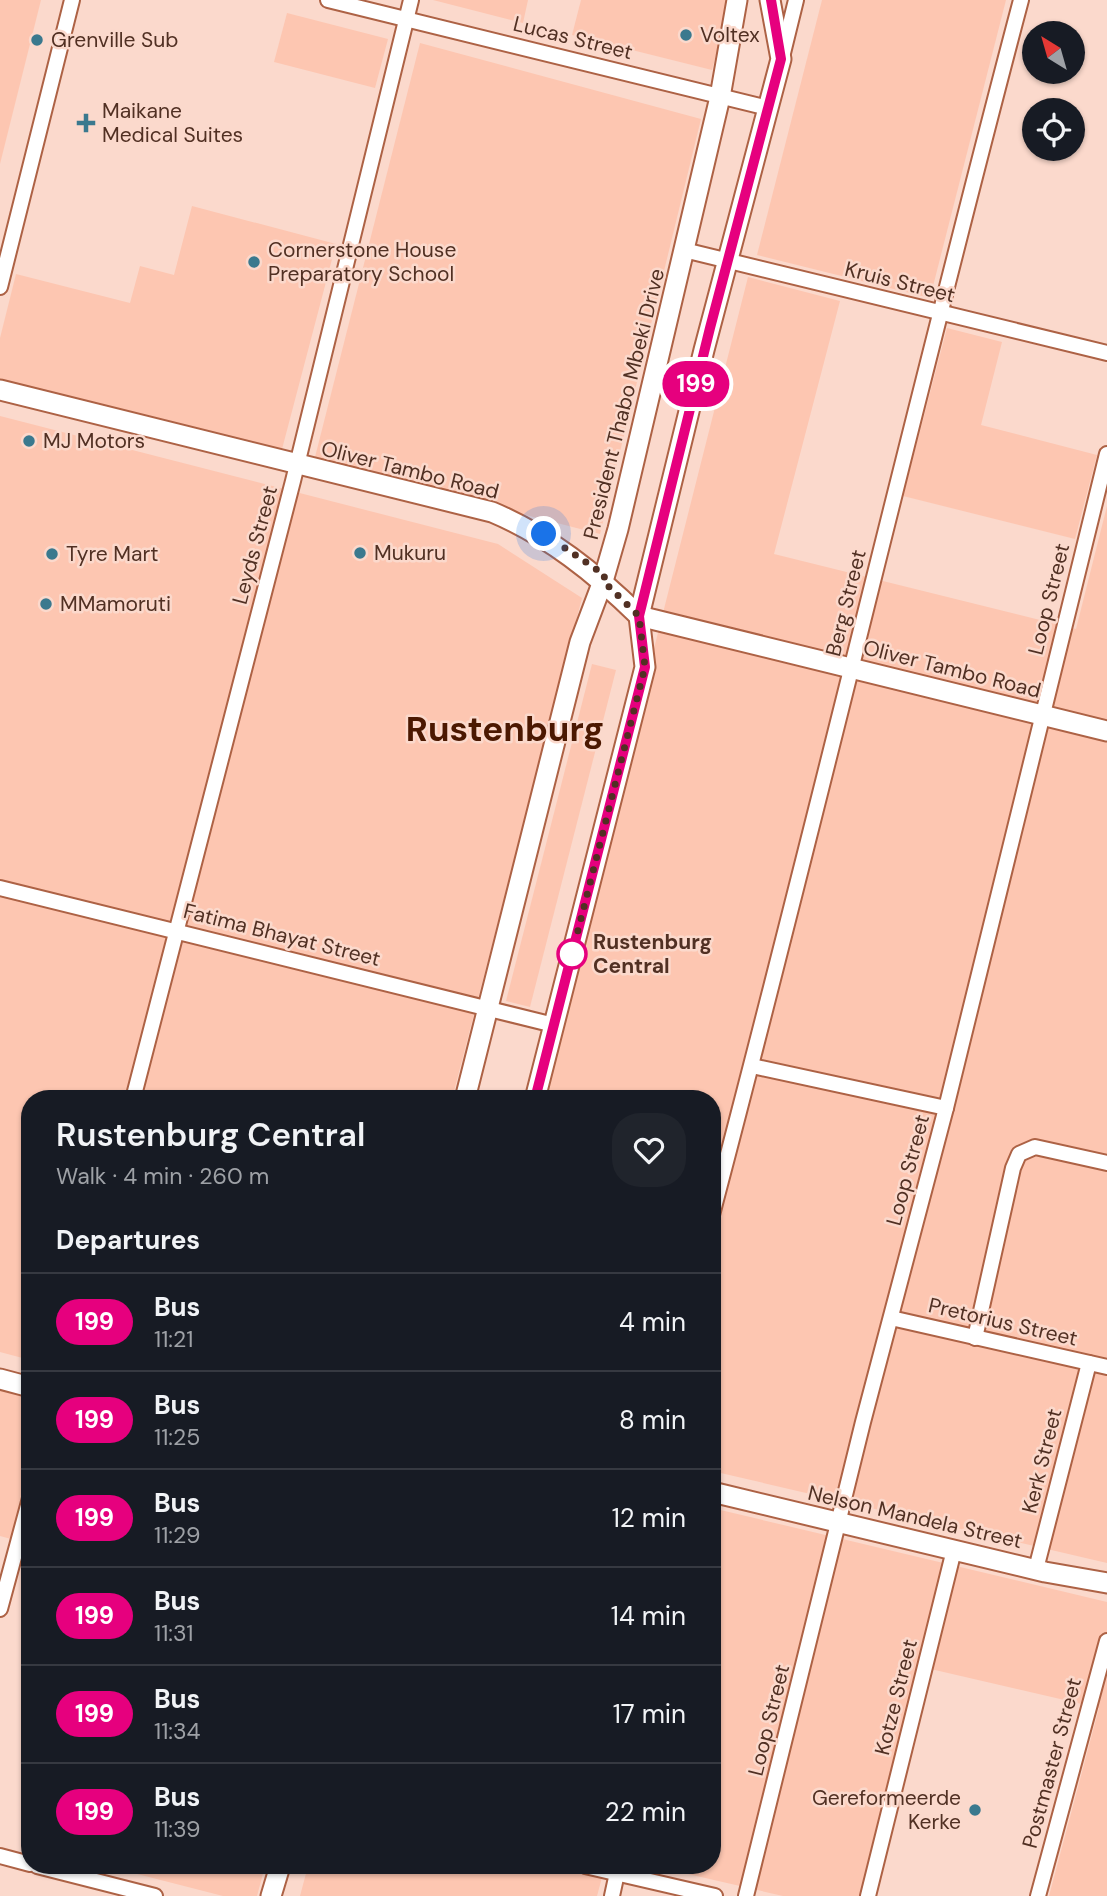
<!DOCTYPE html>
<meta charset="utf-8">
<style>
body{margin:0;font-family:"DM Sans",sans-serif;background:#20242c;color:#f1f3f6;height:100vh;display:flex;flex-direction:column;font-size:26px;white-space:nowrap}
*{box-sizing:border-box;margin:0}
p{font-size:23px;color:#9ea1a6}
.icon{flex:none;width:38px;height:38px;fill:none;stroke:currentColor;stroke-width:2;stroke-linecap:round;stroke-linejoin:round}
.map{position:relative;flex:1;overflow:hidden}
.sheet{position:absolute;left:21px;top:1090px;width:700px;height:784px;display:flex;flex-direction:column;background:#171b24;border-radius:28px;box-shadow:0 2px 5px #0004}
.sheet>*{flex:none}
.badge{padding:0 14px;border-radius:23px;font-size:24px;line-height:46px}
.needle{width:46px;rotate:323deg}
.tools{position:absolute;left:1022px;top:21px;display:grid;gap:14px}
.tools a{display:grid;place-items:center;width:63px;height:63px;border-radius:50%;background:#171b24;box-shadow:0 2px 5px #0004;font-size:35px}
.you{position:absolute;width:35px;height:35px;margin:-18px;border:5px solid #fff;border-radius:50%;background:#1a73e8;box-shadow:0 0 0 10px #1a73e833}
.map>.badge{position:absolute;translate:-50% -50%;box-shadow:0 0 0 4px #fff}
h2{padding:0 35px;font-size:26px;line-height:63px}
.round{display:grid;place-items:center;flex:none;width:74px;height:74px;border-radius:28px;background:#20242c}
.summary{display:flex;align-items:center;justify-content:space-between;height:119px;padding:0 35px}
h1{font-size:33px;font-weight:600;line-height:52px}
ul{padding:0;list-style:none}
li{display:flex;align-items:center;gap:21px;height:98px;padding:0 35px;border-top:2px solid #363941}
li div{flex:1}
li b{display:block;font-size:26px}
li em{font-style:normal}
li .badge{min-width:77px;font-weight:700;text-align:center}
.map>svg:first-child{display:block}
.built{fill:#fdc6b1}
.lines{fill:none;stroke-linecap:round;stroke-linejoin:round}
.street-casing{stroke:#ad6245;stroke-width:18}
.secondary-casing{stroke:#ad6245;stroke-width:23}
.street{stroke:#fff;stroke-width:14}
.secondary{stroke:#fff;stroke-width:19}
.line-casing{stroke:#fff;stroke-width:16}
.line{stroke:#e6007e;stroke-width:10}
.walk{stroke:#513023;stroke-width:7;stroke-dasharray:0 12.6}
.poi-dot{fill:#3a798e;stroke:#fbd9cc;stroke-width:2.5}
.stop-dot{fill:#fff;stroke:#e6007e;stroke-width:3.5}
.labels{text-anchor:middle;stroke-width:5;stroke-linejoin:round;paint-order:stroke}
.poi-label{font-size:21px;fill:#513023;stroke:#fbd9cc;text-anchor:start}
.street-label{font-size:21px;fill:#513023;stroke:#fbd9cc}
.stop-label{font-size:21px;font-weight:bold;fill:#513023;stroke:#fbd9cc;text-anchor:start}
.town-label{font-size:35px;font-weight:bold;fill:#4b1801;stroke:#fbd9cc}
</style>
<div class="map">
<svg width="1107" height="1896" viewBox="0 0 1107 1896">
<rect width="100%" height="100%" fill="#fbd9cc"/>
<g class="built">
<path d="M 0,0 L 41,0 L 0,164 Z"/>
<path d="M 433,0 L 528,0 L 523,23 Z"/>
<path d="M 581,0 L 730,0 L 712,70 L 572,35 Z"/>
<path d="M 822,0 L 1006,0 L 930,298 L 757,255 Z"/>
<path d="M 287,13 L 388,39 L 375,88 L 274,62 Z"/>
<path d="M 420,43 L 701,119 L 600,534 L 314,461 Z"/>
<path d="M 192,206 L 336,244 L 281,453 L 0,381 L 0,338 L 16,274 L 130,303 L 140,266 L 174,275 Z"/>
<path d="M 748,277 L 840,301 L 774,554 L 1076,629 L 1107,506 L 1107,1563 L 712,1471 L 712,1099 L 540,1099 Z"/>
<path d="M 947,328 L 1002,342 L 981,425 L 1097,455 L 1075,539 L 903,496 Z"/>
<path d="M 0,416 L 498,544 L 582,598 L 452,1099 L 30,1099 L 30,1360 L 0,1352 Z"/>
<path d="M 592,664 L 616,670 L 530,1007 L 506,1001 Z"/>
<path d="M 0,1389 L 30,1397 L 30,1544 L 0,1536 Z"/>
<path d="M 712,1508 L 1107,1602 L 1107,1896 L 1049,1896 L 1099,1708 L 922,1667 L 861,1896 L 783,1896 L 653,1866 L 712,1866 Z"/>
<path d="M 106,1866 L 265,1866 L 257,1896 L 223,1896 Z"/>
<path d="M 308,1866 L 605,1866 L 597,1896 L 300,1896 Z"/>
</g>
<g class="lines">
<g class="street-casing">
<g id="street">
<path d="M 328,0 L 768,108"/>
<path d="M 783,53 L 796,0"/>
<path d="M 684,250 L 1107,353"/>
<path d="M 0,287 L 72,0"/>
<path d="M 0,888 L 554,1025"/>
<path d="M 752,1066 L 946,1108"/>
<path d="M 133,1099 L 293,481 L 411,0"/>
<path d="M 712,1215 C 819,811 914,404 1021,0"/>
<path d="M 891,1318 L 1107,1367"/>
<path d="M 975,1338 L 1013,1168 L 1019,1154 L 1035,1147 L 1107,1163"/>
<path d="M 1036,1569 L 1089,1363"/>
<path d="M 0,1609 L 30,1498"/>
<path d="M 0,1856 L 30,1864"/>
<path d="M 37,1866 L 155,1896"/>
<path d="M 585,1866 L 715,1896"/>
<path d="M 612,1896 L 617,1873"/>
<path d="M 746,1896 L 863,1422 L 946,1108 L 1107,454"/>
<path d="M 868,1896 L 954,1550"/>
<path d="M 1038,1896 L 1107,1641"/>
</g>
</g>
<g class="secondary-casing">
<g id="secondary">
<path d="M 0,390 L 492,512 C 549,536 595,573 639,616 L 1107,731"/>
<path d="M 465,1099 L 580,642 L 603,581 L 618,529 L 720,97 L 737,0"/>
<path d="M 535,1099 L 645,667 L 639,616 L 704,350 L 781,59 L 770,0"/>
<path d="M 0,1379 L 30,1387"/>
<path d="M 712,1492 L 1045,1572 L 1107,1583"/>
<path d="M 271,1896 L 280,1866"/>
</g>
</g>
<use href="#street" class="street"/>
<use href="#secondary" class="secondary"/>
</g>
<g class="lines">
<g class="line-casing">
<path id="line" d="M 535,1099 L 645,667 L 639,616 L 710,328 L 781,59 L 771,0"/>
</g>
<use href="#line" class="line"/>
<path class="walk" d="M 544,534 L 605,575 L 603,581 L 639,616 L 645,667 L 572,954"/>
</g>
<g class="poi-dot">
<circle cx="686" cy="35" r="7"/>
<circle cx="37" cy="40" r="7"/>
<path d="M82.5 112.5h7v7h7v7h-7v7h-7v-7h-7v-7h7z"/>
<circle cx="254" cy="262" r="7"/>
<circle cx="29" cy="441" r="7"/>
<circle cx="360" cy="553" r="7"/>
<circle cx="52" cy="554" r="7"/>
<circle cx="46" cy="604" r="7"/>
<circle cx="975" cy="1810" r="7"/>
</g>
<circle class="stop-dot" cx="572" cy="954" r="14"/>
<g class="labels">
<g class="poi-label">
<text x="700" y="42">Voltex</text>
<text x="51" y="47">Grenville Sub</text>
<text x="102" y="118">Maikane<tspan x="102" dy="24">Medical Suites</tspan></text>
<text x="268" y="257">Cornerstone House<tspan x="268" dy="24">Preparatory School</tspan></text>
<text x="43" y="448">MJ Motors</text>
<text x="374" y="560">Mukuru</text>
<text x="66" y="561">Tyre Mart</text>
<text x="60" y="611">MMamoruti</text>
<text x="961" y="1805" text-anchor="end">Gereformeerde<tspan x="961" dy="24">Kerke</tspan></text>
</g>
<g class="street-label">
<text transform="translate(573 38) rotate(14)" y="7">Lucas Street</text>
<text transform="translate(900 282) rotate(14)" y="7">Kruis Street</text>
<text transform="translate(624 404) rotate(-76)" y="7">President Thabo Mbeki Drive</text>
<text transform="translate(410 470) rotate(14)" y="7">Oliver Tambo Road</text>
<text transform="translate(255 545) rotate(-75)" y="7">Leyds Street</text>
<text transform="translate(1049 599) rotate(-76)" y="7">Loop Street</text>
<text transform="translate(846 603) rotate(-76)" y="7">Berg Street</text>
<text transform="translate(952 669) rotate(14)" y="7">Oliver Tambo Road</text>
<text transform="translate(282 935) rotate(14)" y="7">Fatima Bhayat Street</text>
<text transform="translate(908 1170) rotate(-75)" y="7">Loop Street</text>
<text transform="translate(1003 1322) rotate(13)" y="7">Pretorius Street</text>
<text transform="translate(1042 1461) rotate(-76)" y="7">Kerk Street</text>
<text transform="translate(915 1517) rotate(13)" y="7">Nelson Mandela Street</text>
<text transform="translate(896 1697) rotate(-76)" y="7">Kotze Street</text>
<text transform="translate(769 1720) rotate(-76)" y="7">Loop Street</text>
<text transform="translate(1052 1763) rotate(-75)" y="7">Postmaster Street</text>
</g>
<g class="stop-label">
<text x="593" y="949">Rustenburg<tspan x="593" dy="24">Central</tspan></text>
</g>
<g class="town-label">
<text x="505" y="741">Rustenburg</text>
</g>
</g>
</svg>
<div class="tools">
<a><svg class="needle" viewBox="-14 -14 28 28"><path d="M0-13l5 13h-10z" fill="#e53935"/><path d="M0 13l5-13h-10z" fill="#9ea1a6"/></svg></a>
<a><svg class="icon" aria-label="locate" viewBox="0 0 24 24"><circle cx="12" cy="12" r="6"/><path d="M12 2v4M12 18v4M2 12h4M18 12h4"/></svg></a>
</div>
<div class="you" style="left:544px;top:534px"></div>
<b class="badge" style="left:696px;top:384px;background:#e6007e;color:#fff">199</b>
<section class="sheet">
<div class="summary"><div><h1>Rustenburg Central</h1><p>Walk · 4 min · 260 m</p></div><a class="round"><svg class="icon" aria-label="heart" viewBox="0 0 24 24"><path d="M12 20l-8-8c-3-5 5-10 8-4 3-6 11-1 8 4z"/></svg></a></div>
<h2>Departures</h2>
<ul>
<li><span class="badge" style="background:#e6007e;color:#fff">199</span><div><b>Bus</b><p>11:21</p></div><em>4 min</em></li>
<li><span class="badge" style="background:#e6007e;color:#fff">199</span><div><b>Bus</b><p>11:25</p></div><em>8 min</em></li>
<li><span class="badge" style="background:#e6007e;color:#fff">199</span><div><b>Bus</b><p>11:29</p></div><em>12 min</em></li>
<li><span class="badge" style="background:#e6007e;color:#fff">199</span><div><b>Bus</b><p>11:31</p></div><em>14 min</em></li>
<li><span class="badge" style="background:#e6007e;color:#fff">199</span><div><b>Bus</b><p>11:34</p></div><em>17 min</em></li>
<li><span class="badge" style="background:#e6007e;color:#fff">199</span><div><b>Bus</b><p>11:39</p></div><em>22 min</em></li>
</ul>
</section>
</div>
